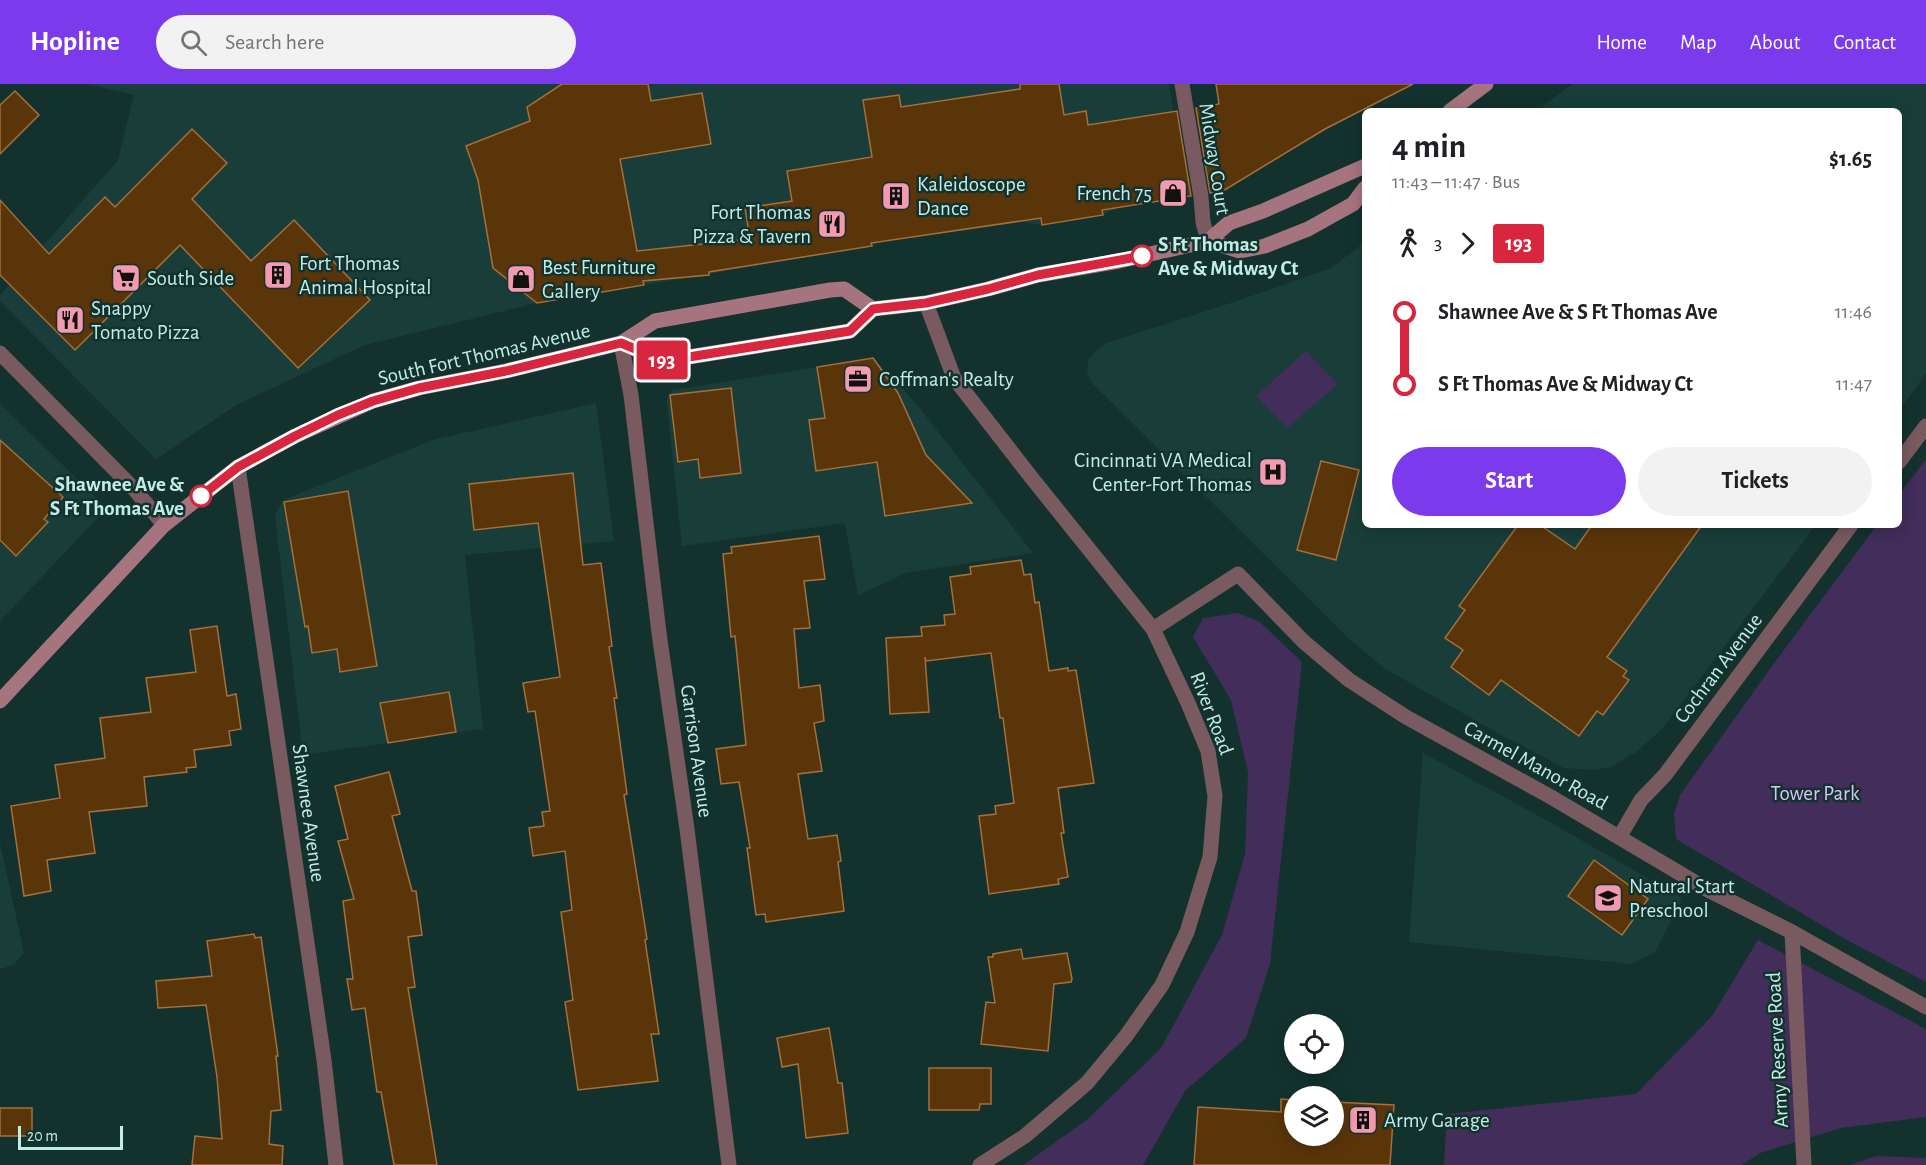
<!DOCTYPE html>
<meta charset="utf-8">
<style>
body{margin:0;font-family:"Alegreya Sans",sans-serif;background:#f2f2f2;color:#202124;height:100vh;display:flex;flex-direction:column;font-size:22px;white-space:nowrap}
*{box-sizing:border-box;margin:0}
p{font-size:20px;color:#757577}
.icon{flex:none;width:33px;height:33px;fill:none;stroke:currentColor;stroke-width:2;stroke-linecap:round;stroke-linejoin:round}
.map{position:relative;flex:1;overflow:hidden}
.details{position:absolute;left:1362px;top:24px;width:540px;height:420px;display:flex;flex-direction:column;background:#fff;border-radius:9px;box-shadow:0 3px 15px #0003}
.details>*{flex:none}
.badge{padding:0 12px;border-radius:4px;font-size:21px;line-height:39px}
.fabs{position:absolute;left:1284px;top:930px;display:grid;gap:12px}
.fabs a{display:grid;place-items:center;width:60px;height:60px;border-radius:50%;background:#fff;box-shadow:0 3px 15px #0003;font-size:30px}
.scale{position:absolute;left:18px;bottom:15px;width:105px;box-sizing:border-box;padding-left:6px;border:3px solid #c0ede6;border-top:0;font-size:16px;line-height:21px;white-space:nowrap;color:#c0ede6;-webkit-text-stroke:4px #13322e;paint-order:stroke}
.map>.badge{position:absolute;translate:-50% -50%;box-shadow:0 0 0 3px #fff}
.legs{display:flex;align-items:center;gap:9px;height:66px;padding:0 30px;font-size:20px}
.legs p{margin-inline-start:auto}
.summary{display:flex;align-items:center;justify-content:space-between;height:102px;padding:0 30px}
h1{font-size:33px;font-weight:600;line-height:45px}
.cta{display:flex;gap:12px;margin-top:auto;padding:12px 30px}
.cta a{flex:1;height:69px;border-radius:36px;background:#7c3aed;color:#fff;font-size:24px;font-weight:600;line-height:69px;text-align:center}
.cta a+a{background:#f2f2f2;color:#202124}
ul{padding:0 30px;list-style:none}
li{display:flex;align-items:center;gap:21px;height:72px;font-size:22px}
li i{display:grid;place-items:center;width:9px;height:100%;margin:0 8px;background:currentColor}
li i::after{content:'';width:15px;height:15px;margin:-8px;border:4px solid;border-radius:50%;background:#fff}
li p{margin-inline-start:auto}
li:first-child i{background:linear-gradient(#0000 50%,currentColor 0)}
li:last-child i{background:linear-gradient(currentColor 50%,#0000 0)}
header{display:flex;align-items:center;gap:36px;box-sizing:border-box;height:84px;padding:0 30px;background:#7c3aed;color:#fff}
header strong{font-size:28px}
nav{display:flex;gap:33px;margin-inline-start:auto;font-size:21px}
.search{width:420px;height:54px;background:#f2f2f2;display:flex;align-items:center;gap:15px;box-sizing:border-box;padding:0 21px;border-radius:33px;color:#757577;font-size:22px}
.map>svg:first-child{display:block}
.built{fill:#193e39}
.green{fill:#422d5b}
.building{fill:#5a350a;stroke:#a4703c;stroke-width:1.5}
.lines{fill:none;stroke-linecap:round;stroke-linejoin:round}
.minor{stroke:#7a5a61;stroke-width:15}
.tertiary{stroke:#7a5a61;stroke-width:15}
.secondary{stroke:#a6747f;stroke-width:15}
.line-1-casing{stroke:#fff;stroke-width:14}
.line-1{stroke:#d7263d;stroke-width:9}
.stop-1-dot{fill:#fff;stroke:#d7263d;stroke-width:3}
.labels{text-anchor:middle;stroke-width:5;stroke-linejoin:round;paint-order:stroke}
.street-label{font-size:21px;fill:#c0ede6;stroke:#13322e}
.poi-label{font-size:21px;fill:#c0ede6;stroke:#13322e;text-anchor:start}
.stop-label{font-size:21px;font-weight:bold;fill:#c0ede6;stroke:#13322e;text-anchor:start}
.park-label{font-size:21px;fill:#dbc5f8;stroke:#13322e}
</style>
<header>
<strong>Hopline</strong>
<div class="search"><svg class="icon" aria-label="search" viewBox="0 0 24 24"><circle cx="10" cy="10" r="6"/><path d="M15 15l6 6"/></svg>Search here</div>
<nav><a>Home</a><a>Map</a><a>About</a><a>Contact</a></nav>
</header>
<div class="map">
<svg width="1926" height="1081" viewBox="0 0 1926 1081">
<rect width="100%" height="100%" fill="#13322e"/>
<g class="built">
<path d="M 86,0 L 1169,0 L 1187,113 L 1120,123 L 1103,131 L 1042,141 L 1016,137 L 884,157 L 872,162 L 537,219 L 365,261 L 238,320 L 156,375 L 0,217 L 0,211 L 118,76 L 134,11 Z"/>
<path d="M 1572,0 L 1926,0 L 1926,290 L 1899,327 L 1899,27 L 1537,27 Z"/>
<path d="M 1365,158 L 1365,441 L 1816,441 L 1663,644 L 1636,668 L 1611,683 L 1595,686 L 1564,684 L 1496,648 L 1384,584 L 1348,554 L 1093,300 L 1087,288 L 1088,276 L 1096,266 L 1107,259 L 1237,217 L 1331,184 Z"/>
<path d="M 873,274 L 914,317 L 1033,469 L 906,489 L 858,511 L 845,439 L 682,462 L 667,319 L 668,312 L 673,306 Z"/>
<path d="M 596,319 L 614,457 L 465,471 L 483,645 L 303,671 L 275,432 L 283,416 L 433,356 Z"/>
<path d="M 0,320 L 107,424 L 0,537 Z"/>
<path d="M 1423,669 L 1546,736 L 1682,814 L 1655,868 L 1632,880 L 1409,858 Z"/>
<path d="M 0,759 L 24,869 L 13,881 L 0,885 Z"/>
</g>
<g class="green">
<path d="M 1306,267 L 1338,300 L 1287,344 L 1256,312 Z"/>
<path d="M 1926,375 L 1926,898 L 1845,855 L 1676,755 L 1674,730 L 1680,711 L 1772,582 L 1877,441 L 1899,441 L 1899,411 Z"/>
<path d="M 1238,529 L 1260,538 L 1302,578 L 1270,880 L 1246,954 L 1185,1007 L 1143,1081 L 1023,1081 L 1088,1035 L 1161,964 L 1222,851 L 1245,770 L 1248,688 L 1231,616 L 1193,553 L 1203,534 Z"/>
<path d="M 1758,856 L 1926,945 L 1926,1033 L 1841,1044 L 1760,1069 L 1742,1081 L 1444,1081 L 1447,1030 L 1636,1010 L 1712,932 Z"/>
<path d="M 1876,1072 L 1926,1074 L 1926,1081 L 1850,1081 Z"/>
</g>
<g class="building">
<path d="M 562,0 L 648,0 L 651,17 L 702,9 L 711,60 L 620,75 L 637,167 L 750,155 L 745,124 L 792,117 L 787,87 L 872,73 L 863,16 L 899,11 L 901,23 L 1020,5 L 1020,0 L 1059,0 L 1064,31 L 1086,27 L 1088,41 L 1177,27 L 1191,112 L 1102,126 L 1103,131 L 1042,141 L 1041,134 L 871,159 L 872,162 L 709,188 L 709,191 L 643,197 L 644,201 L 537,219 L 493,184 L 478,96 L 466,62 L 530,37 L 527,23 Z"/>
<path d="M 1216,0 L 1413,0 L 1325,45 L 1223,107 L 1210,109 L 1196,24 L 1219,20 Z"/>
<path d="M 15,7 L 39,31 L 0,70 L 0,21 Z"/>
<path d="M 192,45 L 227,79 L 192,115 L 251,177 L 294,136 L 370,216 L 298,284 L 180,161 L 75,266 L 0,191 L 0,116 L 49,170 L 105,113 L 115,123 Z"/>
<path d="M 873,274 L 898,309 L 926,371 L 972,419 L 885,432 L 877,378 L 816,387 L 809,336 L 825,334 L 817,283 Z"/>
<path d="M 731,304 L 741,389 L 700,394 L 698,375 L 678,378 L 670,311 Z"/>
<path d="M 0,356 L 63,413 L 44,435 L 48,438 L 16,472 L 0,456 Z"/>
<path d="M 1321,377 L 1359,386 L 1336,476 L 1297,466 Z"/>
<path d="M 573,389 L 583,481 L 601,479 L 612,562 L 609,563 L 617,614 L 614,614 L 627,710 L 624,711 L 647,855 L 645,856 L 659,950 L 651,950 L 658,997 L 578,1006 L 565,918 L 573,916 L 561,828 L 572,826 L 565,767 L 533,772 L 529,744 L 544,742 L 542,728 L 550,727 L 535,627 L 528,628 L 523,599 L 560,593 L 538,439 L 474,446 L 469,400 Z"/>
<path d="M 348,407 L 377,582 L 340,588 L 337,565 L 312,569 L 308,542 L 305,543 L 284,418 Z"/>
<path d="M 1518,441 L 1540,441 L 1575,465 L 1592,441 L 1702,441 L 1607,573 L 1627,587 L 1623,592 L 1629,596 L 1603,631 L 1597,627 L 1579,652 L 1501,596 L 1489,611 L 1451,583 L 1463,566 L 1445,554 L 1465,526 L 1459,522 Z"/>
<path d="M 819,452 L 825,495 L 804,497 L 810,544 L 794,545 L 799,604 L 820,601 L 824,637 L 814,639 L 822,687 L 798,690 L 808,755 L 837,751 L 841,777 L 838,778 L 844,827 L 766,838 L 765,830 L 756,831 L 747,764 L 750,764 L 739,698 L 721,700 L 716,665 L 746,661 L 735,552 L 731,553 L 723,470 L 732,469 L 731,463 Z"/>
<path d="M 1021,476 L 1024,491 L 1031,490 L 1035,519 L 1039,518 L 1049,587 L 1068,584 L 1068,587 L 1076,586 L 1094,699 L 1058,704 L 1064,749 L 1061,749 L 1068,793 L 1058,795 L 1059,800 L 989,810 L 979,732 L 996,730 L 995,722 L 1014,719 L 1003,634 L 1000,634 L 991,569 L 926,577 L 925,573 L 929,628 L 890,630 L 886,554 L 922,552 L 921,543 L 945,541 L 944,531 L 955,530 L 950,493 L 971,490 L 970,483 Z"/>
<path d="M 217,542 L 227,612 L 236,610 L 241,645 L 229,647 L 231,661 L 194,666 L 196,683 L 186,684 L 187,688 L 144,693 L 147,722 L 89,728 L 95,769 L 47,776 L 51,807 L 24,812 L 11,722 L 60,714 L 55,681 L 105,674 L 100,634 L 151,628 L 146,594 L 196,588 L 190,546 Z"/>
<path d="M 449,608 L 456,648 L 388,659 L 380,619 Z"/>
<path d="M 389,688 L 400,730 L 392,732 L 412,807 L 416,807 L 422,851 L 408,853 L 415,903 L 408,904 L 437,1081 L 394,1081 L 381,1008 L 377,1008 L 365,924 L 352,926 L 347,895 L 353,895 L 343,817 L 354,815 L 338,757 L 348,755 L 335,702 Z"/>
<path d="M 1594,776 L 1648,815 L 1622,851 L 1568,812 Z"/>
<path d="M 254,850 L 255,854 L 261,853 L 278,972 L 276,972 L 281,1026 L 271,1027 L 269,1060 L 283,1062 L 282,1081 L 192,1081 L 195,1052 L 222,1055 L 217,993 L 206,921 L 158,924 L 156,897 L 212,892 L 207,857 Z"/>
<path d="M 1021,865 L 1023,875 L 1067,869 L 1072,895 L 1071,898 L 1054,900 L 1048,967 L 981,960 L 986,918 L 995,919 L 988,873 L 993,873 L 993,870 Z"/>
<path d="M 829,944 L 838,999 L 842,999 L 848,1049 L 806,1054 L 798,980 L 782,983 L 777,954 Z"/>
<path d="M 929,984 L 991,984 L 991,1020 L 980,1020 L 979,1026 L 929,1026 Z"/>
<path d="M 1281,1015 L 1294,1016 L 1294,1052 L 1334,1052 L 1334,1018 L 1394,1021 L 1390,1081 L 1194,1081 L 1198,1023 L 1281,1028 Z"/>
<rect x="0" y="1024" width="32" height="28"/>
</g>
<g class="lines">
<g class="minor">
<path d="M 1182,0 L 1201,113 L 1203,138 L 1208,157"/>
<path d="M 621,259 L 631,311 L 659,549 L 687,745 L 729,1081"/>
<path d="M 0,269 L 135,406 L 164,441"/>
<path d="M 1899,378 L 1926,342"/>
<path d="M 238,383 L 324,976 L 336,1081"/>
<path d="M 1153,545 L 1238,490 L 1304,558 L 1349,596 L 1406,633 L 1551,713 L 1708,806 L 1792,848 L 1926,923"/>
<path d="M 1620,752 L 1641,716 L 1665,691 L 1851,441"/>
<path d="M 1792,848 L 1804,1081"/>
</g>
<path class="tertiary" d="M 926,219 L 954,294 L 1031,393 L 1153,545 L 1188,619 L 1208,667 L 1215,712 L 1210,773 L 1187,848 L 1162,901 L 1126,952 L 1087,999 L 1025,1052 L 980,1081"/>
<g class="secondary">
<path d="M 1450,27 L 1486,0"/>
<path d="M 1208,157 L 1240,167 L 1265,162 L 1308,145 L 1353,120 L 1365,104"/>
<path d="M 621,259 L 664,277 L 850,247 L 873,225 L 926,219 L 988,205 L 1038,191 L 1119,177 L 1208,157 L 1229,139 L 1263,127 L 1365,82"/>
<path d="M 0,617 L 164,441 L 238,383 L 295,352 L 373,317 L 419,304 L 506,287 L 621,259 L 655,237 L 830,206 L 844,205 L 873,225"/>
</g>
</g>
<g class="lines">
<g class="line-1-casing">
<path id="line-1" d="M 201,412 L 238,383 L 295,352 L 338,331 L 373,317 L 419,304 L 506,287 L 621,259 L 664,277 L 850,247 L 873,225 L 926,219 L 988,205 L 1038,191 L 1142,172"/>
</g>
<use href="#line-1" class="line-1"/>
</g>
<defs>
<g id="shop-square" transform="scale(1.5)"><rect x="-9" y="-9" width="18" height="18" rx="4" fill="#f29aaf" stroke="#13322e"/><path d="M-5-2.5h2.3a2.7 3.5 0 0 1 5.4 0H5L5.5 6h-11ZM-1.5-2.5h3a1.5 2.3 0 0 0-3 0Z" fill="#111"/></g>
<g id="building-square" transform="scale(1.5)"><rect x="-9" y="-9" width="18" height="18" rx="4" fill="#f29aaf" stroke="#13322e"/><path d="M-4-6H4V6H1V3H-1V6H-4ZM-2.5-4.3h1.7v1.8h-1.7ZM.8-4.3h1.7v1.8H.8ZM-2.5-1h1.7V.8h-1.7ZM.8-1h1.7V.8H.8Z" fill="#111"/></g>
<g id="restaurant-square" transform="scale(1.5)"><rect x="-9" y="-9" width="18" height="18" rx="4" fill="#f29aaf" stroke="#13322e"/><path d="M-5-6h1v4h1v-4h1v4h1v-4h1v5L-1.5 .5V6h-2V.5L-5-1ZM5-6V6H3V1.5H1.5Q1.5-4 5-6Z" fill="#111"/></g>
<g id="supermarket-square" transform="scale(1.5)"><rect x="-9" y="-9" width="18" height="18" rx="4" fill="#f29aaf" stroke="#13322e"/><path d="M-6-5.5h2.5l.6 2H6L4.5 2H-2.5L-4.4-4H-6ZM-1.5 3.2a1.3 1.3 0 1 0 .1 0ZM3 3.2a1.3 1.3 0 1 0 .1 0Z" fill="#111"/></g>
<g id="office-square" transform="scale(1.5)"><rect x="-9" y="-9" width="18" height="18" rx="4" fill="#f29aaf" stroke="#13322e"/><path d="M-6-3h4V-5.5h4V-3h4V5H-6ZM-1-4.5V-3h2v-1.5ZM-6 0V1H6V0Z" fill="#111"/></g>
<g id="hospital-square" transform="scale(1.5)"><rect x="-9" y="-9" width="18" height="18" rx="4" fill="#f29aaf" stroke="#13322e"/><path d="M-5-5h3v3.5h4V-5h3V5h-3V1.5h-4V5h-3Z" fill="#111"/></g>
<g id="school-square" transform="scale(1.5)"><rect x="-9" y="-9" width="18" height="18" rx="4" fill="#f29aaf" stroke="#13322e"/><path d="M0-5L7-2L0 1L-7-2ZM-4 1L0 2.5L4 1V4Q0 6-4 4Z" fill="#111"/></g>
</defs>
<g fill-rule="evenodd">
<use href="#shop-square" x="1173" y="109"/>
<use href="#building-square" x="896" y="112"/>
<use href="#restaurant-square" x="832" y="140"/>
<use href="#building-square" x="278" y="191"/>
<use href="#supermarket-square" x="126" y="194"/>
<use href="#shop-square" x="521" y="195"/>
<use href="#restaurant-square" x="70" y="236"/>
<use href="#office-square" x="858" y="295"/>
<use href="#hospital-square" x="1273" y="388"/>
<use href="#school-square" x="1608" y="814"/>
<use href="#building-square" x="1363" y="1036"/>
</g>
<g class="stop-1-dot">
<circle cx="1142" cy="172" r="10"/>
<circle cx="201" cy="412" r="10"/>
</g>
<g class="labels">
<g class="street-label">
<text transform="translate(1215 75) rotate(81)" y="7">Midway Court</text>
<text transform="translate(484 270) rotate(-13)" y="7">South Fort Thomas Avenue</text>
<text transform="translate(1718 584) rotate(-53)" y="7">Cochran Avenue</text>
<text transform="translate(1212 629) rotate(69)" y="7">River Road</text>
<text transform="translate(697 667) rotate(82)" y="7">Garrison Avenue</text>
<text transform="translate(1536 681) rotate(29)" y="7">Carmel Manor Road</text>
<text transform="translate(309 729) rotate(82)" y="7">Shawnee Avenue</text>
<text transform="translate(1777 966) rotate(-93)" y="7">Army Reserve Road</text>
</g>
<g class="poi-label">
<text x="917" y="107">Kaleidoscope<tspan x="917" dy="24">Dance</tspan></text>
<text x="1152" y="116" text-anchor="end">French 75</text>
<text x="811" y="135" text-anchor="end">Fort Thomas<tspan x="811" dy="24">Pizza &amp; Tavern</tspan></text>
<text x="299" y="186">Fort Thomas<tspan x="299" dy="24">Animal Hospital</tspan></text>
<text x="542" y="190">Best Furniture<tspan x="542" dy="24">Gallery</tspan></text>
<text x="147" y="201">South Side</text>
<text x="91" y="231">Snappy<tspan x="91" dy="24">Tomato Pizza</tspan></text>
<text x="879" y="302">Coffman's Realty</text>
<text x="1252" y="383" text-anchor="end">Cincinnati VA Medical<tspan x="1252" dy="24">Center-Fort Thomas</tspan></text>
<text x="1629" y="809">Natural Start<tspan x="1629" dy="24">Preschool</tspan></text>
<text x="1384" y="1043">Army Garage</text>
</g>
<g class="stop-label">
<text x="1158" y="167">S Ft Thomas<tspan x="1158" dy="24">Ave &amp; Midway Ct</tspan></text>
<text x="184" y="407" text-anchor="end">Shawnee Ave &amp;<tspan x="184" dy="24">S Ft Thomas Ave</tspan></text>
</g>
<g class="park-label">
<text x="1815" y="716">Tower Park</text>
</g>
</g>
</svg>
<div class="fabs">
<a><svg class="icon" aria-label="locate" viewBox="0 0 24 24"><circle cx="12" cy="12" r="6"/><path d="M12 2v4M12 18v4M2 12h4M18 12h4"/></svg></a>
<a><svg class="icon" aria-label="layers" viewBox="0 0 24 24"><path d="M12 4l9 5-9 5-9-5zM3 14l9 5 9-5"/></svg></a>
</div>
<div class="scale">20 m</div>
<b class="badge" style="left:662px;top:276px;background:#d7263d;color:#fff">193</b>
<section class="details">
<div class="summary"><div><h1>4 min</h1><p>11:43 – 11:47 · Bus</p></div><b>$1.65</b></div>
<div class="legs"><svg class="icon" aria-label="walk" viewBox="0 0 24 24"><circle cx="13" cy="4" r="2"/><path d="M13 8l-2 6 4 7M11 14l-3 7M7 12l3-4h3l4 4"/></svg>3<svg class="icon" aria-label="forward" viewBox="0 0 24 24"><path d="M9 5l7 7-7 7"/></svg><b class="badge" style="background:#d7263d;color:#fff">193</b></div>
<ul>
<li><i style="color:#d7263d"></i><b>Shawnee Ave &amp; S Ft Thomas Ave</b><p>11:46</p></li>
<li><i style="color:#d7263d"></i><b>S Ft Thomas Ave &amp; Midway Ct</b><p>11:47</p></li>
</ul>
<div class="cta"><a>Start</a><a>Tickets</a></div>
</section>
</div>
